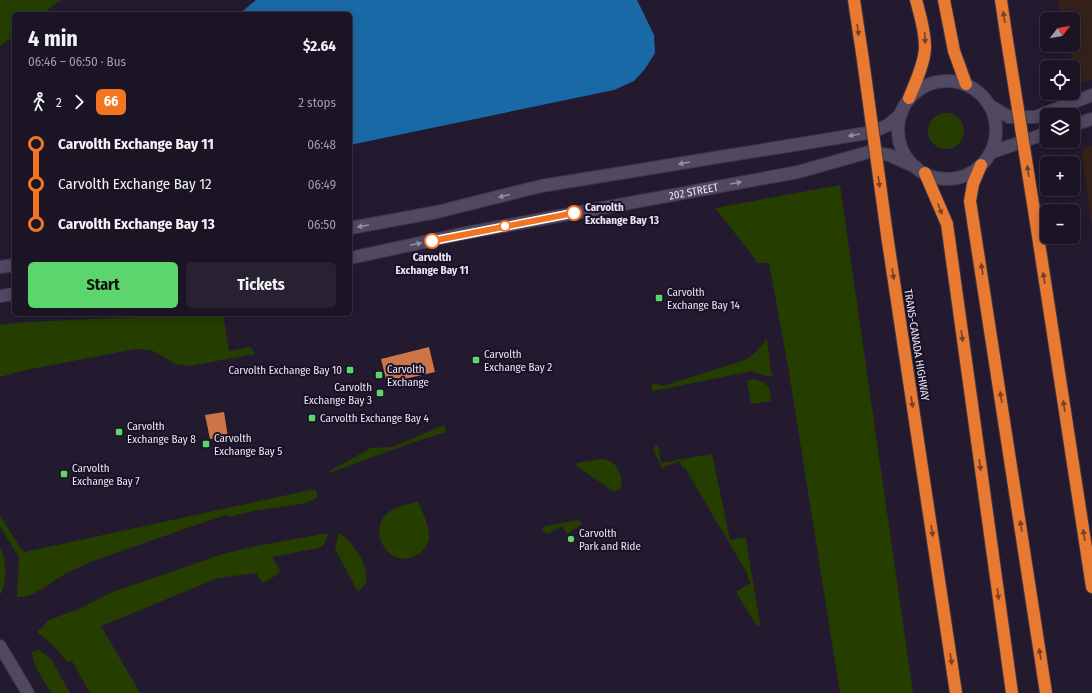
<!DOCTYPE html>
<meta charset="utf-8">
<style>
body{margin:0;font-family:"Fira Sans Condensed",sans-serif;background:#272131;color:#f1f3f6;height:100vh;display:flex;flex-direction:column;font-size:15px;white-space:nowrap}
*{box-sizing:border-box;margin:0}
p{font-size:13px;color:#9f9ea6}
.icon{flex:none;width:22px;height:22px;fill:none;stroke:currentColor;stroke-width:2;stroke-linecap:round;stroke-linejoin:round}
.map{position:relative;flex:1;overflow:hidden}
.details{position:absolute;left:12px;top:12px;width:340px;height:304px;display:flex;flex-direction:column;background:#1a1424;border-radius:6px;box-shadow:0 2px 10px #0003,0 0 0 1px #383341}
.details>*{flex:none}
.badge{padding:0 8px;border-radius:6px;font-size:14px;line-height:26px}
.needle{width:26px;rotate:59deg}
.controls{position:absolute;left:1040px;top:12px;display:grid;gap:8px}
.controls a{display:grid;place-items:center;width:40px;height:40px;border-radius:6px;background:#1a1424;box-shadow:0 2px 10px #0003,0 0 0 1px #383341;font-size:20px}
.map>.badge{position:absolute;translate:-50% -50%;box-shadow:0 0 0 2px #fff}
.legs{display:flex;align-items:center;gap:6px;height:44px;padding:0 16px;font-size:13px}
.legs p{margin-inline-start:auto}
.summary{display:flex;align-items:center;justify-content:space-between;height:68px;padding:0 16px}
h1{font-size:22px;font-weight:700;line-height:30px}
.cta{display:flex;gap:8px;margin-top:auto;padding:8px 16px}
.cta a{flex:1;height:46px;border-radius:6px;background:#5cd56d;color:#111;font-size:16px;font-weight:700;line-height:46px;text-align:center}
.cta a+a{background:#272131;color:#f1f3f6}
ul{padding:0 16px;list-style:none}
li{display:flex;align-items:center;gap:14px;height:40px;font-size:15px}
li i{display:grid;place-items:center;width:6px;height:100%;margin:0 5px;background:currentColor}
li i::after{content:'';width:10px;height:10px;margin:-5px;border:3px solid;border-radius:50%;background:#1a1424}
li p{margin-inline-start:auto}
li:first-child i{background:linear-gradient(#0000 50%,currentColor 0)}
li:last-child i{background:linear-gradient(currentColor 50%,#0000 0)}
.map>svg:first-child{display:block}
.commercial{fill:#33211a}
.green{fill:#253e00}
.water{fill:#1a69a7}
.building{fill:#cb7549}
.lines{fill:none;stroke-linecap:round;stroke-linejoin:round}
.secondary-casing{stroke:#3d3648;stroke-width:14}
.highway-casing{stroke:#3d3648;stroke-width:14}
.secondary{stroke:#514861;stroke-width:12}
.highway{stroke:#e77931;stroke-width:12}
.highway-bridge-casing{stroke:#3d3648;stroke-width:14;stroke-linecap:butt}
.highway-bridge{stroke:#e77931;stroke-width:12}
.oneway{fill:#76402b}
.oneway2{fill:#968fa3}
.line-1-casing{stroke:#fff;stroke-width:9}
.line-1{stroke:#f37421;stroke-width:6}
.stop-1-dot{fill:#fff;stroke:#f37421;stroke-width:2}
.poi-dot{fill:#5cd56d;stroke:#191126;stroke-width:1.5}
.labels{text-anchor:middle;stroke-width:4;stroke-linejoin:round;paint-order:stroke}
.street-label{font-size:11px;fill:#eae5f4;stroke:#191126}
.stop-label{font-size:11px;font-weight:bold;fill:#eae5f4;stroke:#191126;text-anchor:start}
.poi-label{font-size:11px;fill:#eae5f4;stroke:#191126;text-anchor:start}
</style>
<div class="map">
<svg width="1092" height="693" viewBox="0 0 1092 693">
<rect width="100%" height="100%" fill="#231a30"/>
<g class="commercial">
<path d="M 1058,0 L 1092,0 L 1092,79 L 1077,85 L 1068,45 L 1073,45 L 1073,19 L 1062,19 Z"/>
<path d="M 1092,146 L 1092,228 L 1081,148 Z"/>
</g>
<g class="green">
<path d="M 0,0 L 61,0 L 42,14 L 14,14 L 14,36 L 0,46 Z"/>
<circle cx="946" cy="131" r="18"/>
<path d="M 840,185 L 913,693 L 840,693 L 789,372 L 769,263 L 757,263 L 756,260 L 715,208 Z"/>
<path d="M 176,314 L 223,314 L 229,351 L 251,347 L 255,354 L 189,366 L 176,364 L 151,350 L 135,349 L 21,371 L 0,377 L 0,325 L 25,322 L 161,316 Z"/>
<path d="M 767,339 L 771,373 L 774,375 C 766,378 760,374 752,371 L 653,391 L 651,385 L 653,383 L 663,386 L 745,360 L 754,354 Z"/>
<path d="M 754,379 L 761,381 L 769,387 L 771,401 L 751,404 L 747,381 Z"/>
<path d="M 444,425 L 446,432 L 408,444 L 329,473 L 328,472 L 371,448 L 393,447 Z"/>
<path d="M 656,445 L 658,446 L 661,463 L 712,454 L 730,540 L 744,538 L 746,538 L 746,540 L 760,624 L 757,626 L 737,594 L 737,591 L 751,583 L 747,576 L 748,575 L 685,468 L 683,468 L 679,461 L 662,468 L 653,449 Z"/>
<path d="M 601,459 C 616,459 625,476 620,489 L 616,491 L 613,491 L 575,465 L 575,464 L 577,463 Z"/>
<path d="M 315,489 L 318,497 C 308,504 294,505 282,507 C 264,509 246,512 228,517 L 226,515 C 196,525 166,535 136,546 C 112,554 88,562 65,574 C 51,582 34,598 17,597 L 19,558 L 0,526 L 0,515 L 21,549 L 25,552 Z"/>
<path d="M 418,501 C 422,512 429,524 429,536 C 429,542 426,548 421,552 C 396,573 369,540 383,518 C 389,508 407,505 418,501 Z"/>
<path d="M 579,520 L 582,524 L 567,534 L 562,526 L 548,534 L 544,533 L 542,530 L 545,526 Z"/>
<path d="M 329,533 L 323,546 L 319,548 L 272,557 L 280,570 L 278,574 L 263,583 L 256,573 L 218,578 L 101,626 L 140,693 L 90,693 L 72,661 L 67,662 L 53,645 L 37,632 L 49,620 L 81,608 L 110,593 L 223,554 L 256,546 Z"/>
<path d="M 339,533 C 351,539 370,567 366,581 C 365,586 361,589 358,592 L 335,549 Z"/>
<path d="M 0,547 C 7,562 7,579 1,594 L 0,593 Z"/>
<path d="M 39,650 L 51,659 L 70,693 L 51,693 C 44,680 33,667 32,652 Z"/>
</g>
<path class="water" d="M 256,0 L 637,0 L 654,35 L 655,53 L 645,69 L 634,81 L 614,90 L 350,145 L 350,14 L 239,14 Z"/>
<g class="building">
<path d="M 429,347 L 435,372 L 387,383 L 381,359 Z"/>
<path d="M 224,412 L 228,437 L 210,439 L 205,415 Z"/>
</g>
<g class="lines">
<g class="secondary-casing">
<g id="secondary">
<circle cx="947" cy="130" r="49"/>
<path d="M 989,105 L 1009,117 L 1035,117 L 1092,95"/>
<path d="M 1073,125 L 1092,119"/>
<path d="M 990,153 L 1047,133"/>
<path d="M 350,228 L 437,212 L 541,186 L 873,132 L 888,125 L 901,114"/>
<path id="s1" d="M 350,258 L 461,234 L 798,172 L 869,152 L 889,155 L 916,167"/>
<path d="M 0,267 L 14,265"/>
<path d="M 0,296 L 14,294"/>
<path d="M 0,646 L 28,693"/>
</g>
</g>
<g class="highway-casing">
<g id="highway">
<path d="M 854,0 L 863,60"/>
<path d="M 944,0 L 954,51 L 966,84"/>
<path d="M 1001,0 L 1006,34"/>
<path d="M 909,98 C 915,84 925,62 925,47 C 925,30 920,15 916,0"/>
<path d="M 981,165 L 973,184 L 970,201 L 1046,693"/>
<path d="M 925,173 L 947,224 L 1012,693"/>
<path d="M 1034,210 L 1092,587"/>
<path d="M 887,235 L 956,693"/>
</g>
</g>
<use href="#secondary" class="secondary"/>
<use href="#highway" class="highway"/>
<g class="highway-bridge-casing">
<g id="highway-bridge">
<path d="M 1006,34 L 1034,210"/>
<path d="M 863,60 L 887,235"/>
</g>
</g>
<use href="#highway-bridge" class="highway-bridge"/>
</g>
<defs><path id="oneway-solid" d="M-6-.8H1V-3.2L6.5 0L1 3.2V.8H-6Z"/></defs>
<g class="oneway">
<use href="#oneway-solid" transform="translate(1004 17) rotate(-99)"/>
<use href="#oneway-solid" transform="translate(858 30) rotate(82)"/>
<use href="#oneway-solid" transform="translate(925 38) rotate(86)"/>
<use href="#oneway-solid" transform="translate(1028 171) rotate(-99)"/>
<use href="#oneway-solid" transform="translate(879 182) rotate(82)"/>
<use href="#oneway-solid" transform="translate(940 209) rotate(68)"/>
<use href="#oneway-solid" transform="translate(982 269) rotate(-99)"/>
<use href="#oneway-solid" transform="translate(893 274) rotate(81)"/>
<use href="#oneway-solid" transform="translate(1044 278) rotate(-99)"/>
<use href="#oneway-solid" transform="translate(962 336) rotate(82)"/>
<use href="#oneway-solid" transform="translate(1001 397) rotate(-99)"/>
<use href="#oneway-solid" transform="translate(912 402) rotate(81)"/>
<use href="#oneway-solid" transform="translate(1064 406) rotate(-99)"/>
<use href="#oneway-solid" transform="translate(980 465) rotate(82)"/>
<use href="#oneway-solid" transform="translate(1021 526) rotate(-99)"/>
<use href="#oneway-solid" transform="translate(932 531) rotate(81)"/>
<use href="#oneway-solid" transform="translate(1084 535) rotate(-99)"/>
<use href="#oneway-solid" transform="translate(998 594) rotate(82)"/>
<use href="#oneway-solid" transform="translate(1040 654) rotate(-99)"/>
<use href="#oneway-solid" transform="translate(951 659) rotate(81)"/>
</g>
<g class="oneway2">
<use href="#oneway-solid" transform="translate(854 135) rotate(170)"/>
<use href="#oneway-solid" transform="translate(684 163) rotate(170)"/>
<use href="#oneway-solid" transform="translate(736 183) rotate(-10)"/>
<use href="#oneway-solid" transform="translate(504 196) rotate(166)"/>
<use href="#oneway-solid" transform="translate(363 226) rotate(170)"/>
<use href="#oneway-solid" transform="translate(416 244) rotate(-12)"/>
</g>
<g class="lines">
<g class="line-1-casing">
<path id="line-1" d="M 432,241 L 574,213"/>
</g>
<use href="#line-1" class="line-1"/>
</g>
<g class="stop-1-dot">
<circle cx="574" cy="213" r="7"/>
<circle cx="505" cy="226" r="5"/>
<circle cx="432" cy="241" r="7"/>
</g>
<g class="poi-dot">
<rect x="655" y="294" width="8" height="8" rx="2"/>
<rect x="472" y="356" width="8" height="8" rx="2"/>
<rect x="346" y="366" width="8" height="8" rx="2"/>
<rect x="375" y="371" width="8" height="8" rx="2"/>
<rect x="376" y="389" width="8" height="8" rx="2"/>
<rect x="308" y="414" width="8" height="8" rx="2"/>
<rect x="115" y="428" width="8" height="8" rx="2"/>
<rect x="202" y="440" width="8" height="8" rx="2"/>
<rect x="60" y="470" width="8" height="8" rx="2"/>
<circle cx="571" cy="539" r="4"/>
</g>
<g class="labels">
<g class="street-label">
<text dy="4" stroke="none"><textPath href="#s1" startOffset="350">202 STREET</textPath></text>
<text transform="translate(917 345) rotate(81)" y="4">TRANS-CANADA HIGHWAY</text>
</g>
<g class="stop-label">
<text x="585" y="211">Carvolth<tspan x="585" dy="13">Exchange Bay 13</tspan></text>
<text x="432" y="261" text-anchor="middle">Carvolth<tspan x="432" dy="13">Exchange Bay 11</tspan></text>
</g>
<g class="poi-label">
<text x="667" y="296">Carvolth<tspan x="667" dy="13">Exchange Bay 14</tspan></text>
<text x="484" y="358">Carvolth<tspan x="484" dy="13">Exchange Bay 2</tspan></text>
<text x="387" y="373">Carvolth<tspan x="387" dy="13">Exchange</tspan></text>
<text x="342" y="374" text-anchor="end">Carvolth Exchange Bay 10</text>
<text x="372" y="391" text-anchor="end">Carvolth<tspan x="372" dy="13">Exchange Bay 3</tspan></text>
<text x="320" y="422">Carvolth Exchange Bay 4</text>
<text x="127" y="430">Carvolth<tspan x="127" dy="13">Exchange Bay 8</tspan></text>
<text x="214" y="442">Carvolth<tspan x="214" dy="13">Exchange Bay 5</tspan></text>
<text x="72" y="472">Carvolth<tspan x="72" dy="13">Exchange Bay 7</tspan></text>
<text x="579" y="537">Carvolth<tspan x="579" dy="13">Park and Ride</tspan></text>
</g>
</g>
</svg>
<div class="controls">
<a><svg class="needle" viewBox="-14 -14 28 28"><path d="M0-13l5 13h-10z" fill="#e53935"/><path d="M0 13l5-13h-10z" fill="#9f9ea6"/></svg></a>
<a><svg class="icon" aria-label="locate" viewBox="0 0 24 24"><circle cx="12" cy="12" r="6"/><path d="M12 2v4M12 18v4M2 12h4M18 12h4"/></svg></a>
<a><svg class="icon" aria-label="layers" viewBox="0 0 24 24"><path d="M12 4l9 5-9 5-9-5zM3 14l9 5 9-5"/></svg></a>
<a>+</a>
<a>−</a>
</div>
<section class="details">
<div class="summary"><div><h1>4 min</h1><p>06:46 – 06:50 · Bus</p></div><b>$2.64</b></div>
<div class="legs"><svg class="icon" aria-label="walk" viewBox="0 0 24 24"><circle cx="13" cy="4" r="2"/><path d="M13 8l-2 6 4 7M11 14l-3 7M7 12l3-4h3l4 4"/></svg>2<svg class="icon" aria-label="forward" viewBox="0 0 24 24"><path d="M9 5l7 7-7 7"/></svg><b class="badge" style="background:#f37421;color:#fff">66</b><p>2 stops</p></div>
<ul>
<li><i style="color:#f37421"></i><b>Carvolth Exchange Bay 11</b><p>06:48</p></li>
<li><i style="color:#f37421"></i><span>Carvolth Exchange Bay 12</span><p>06:49</p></li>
<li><i style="color:#f37421"></i><b>Carvolth Exchange Bay 13</b><p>06:50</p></li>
</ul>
<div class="cta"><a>Start</a><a>Tickets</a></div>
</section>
</div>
